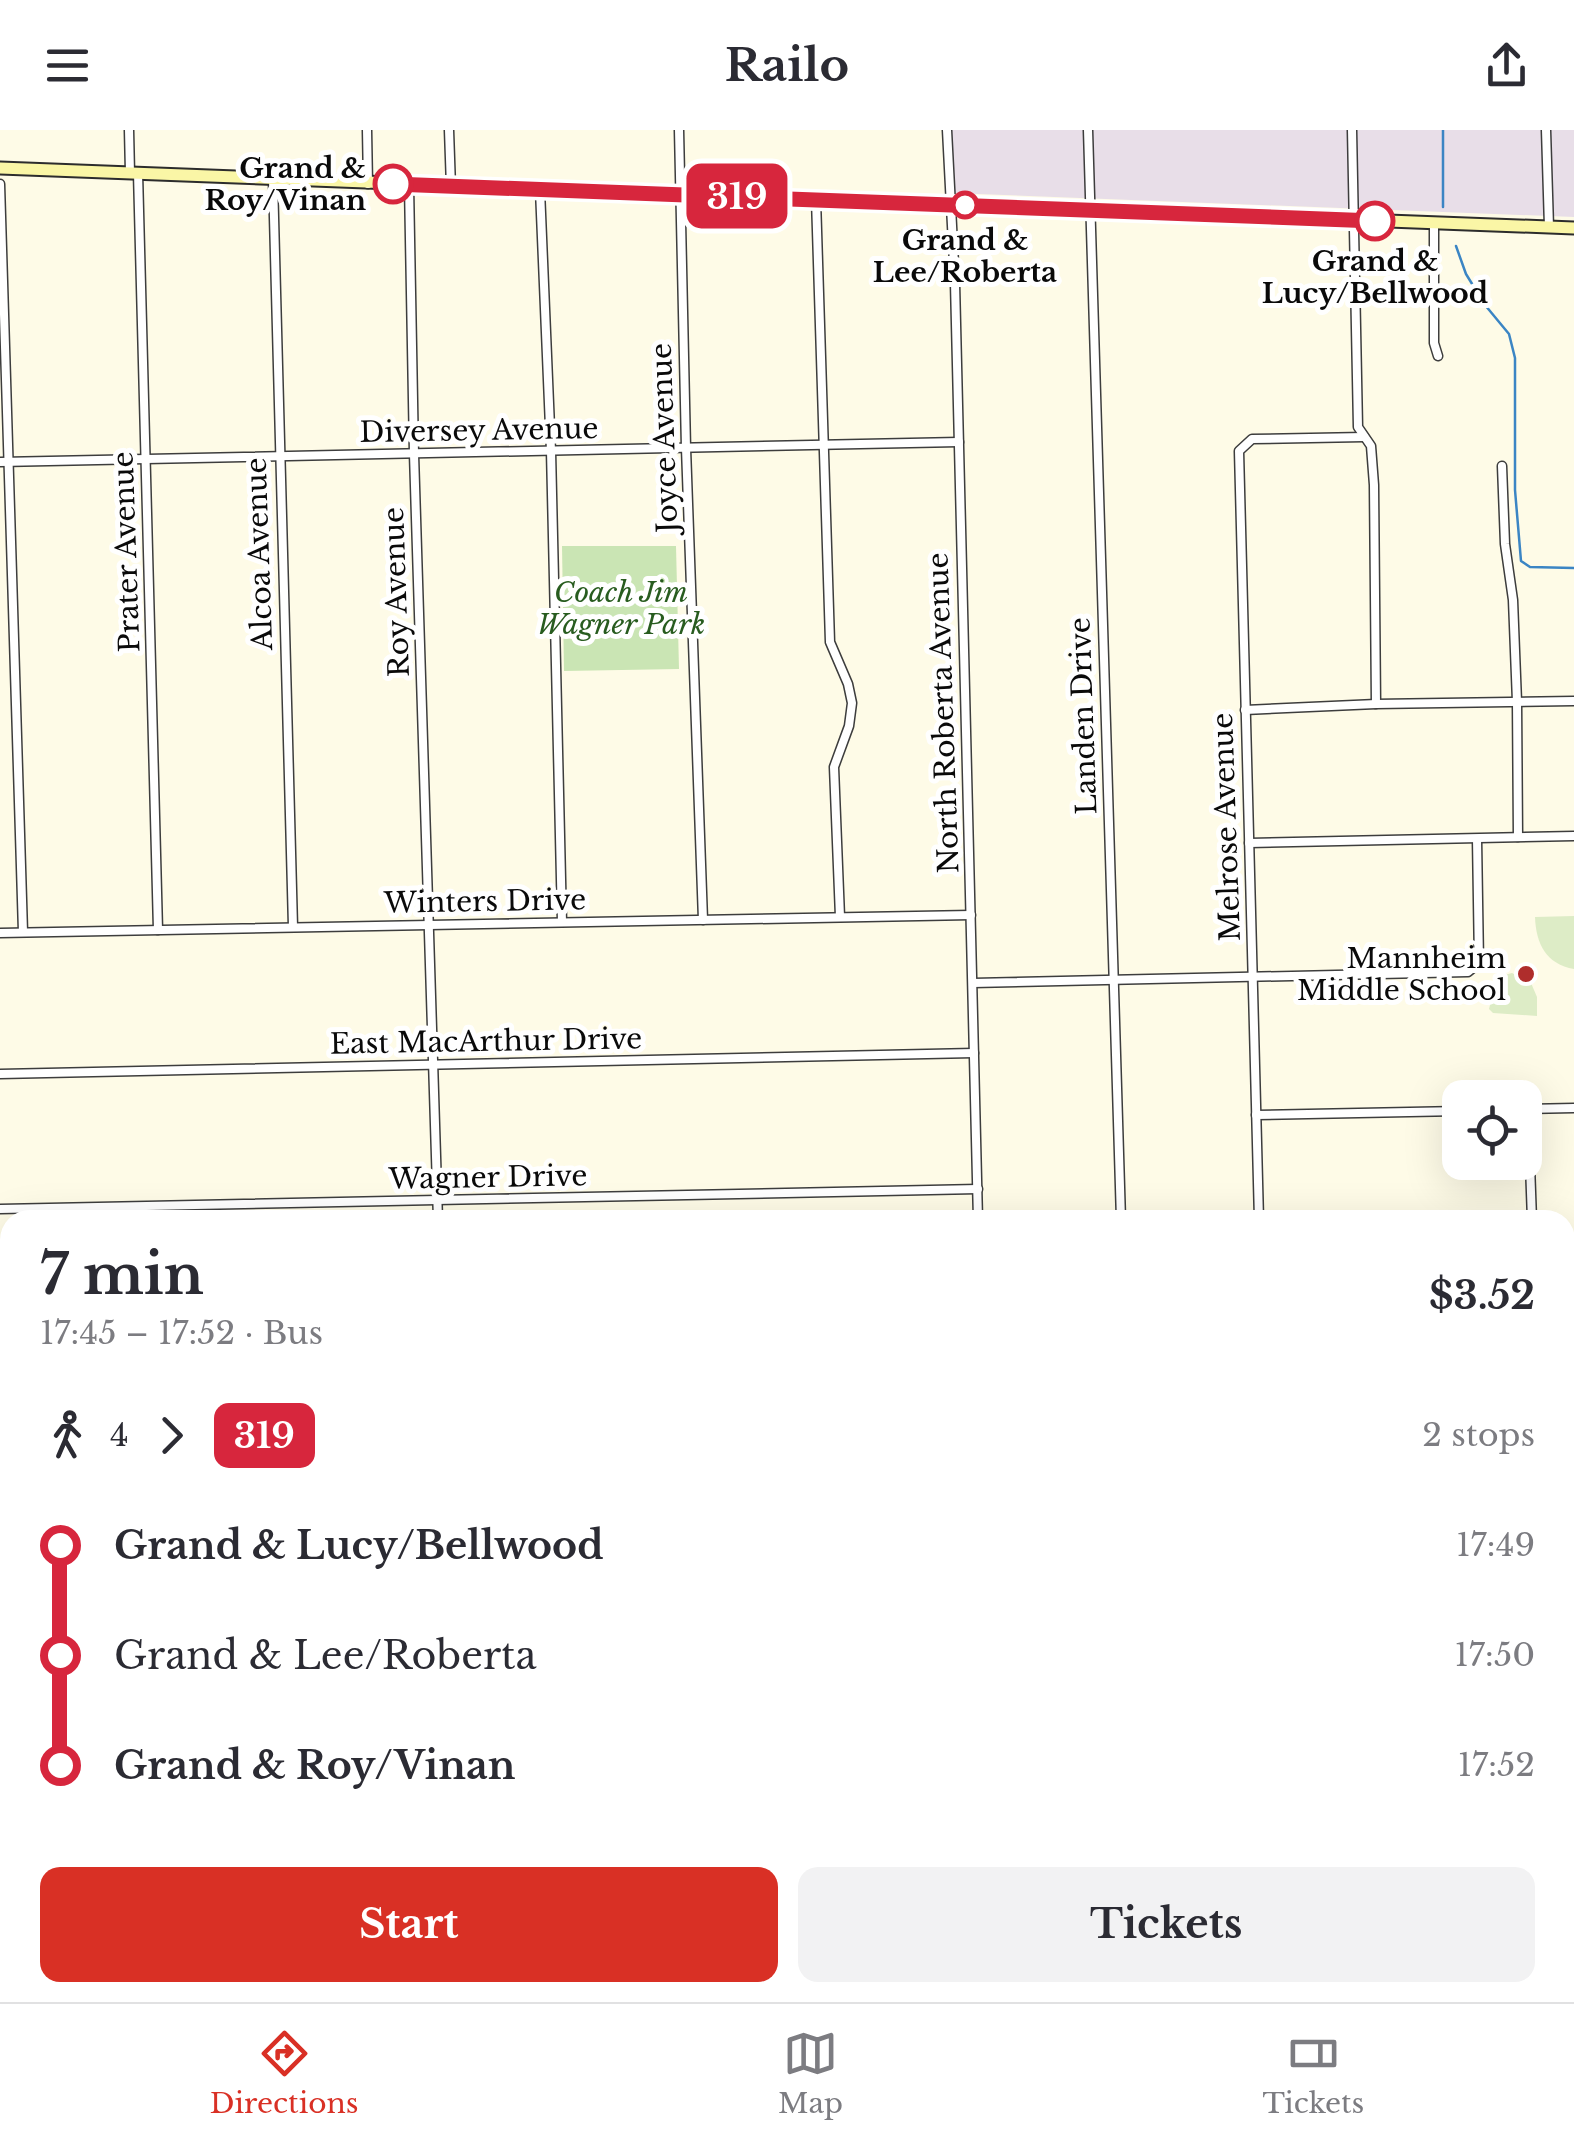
<!DOCTYPE html>
<meta charset="utf-8">
<style>
body{margin:0;font-family:"Libre Baskerville",serif;background:#f2f2f3;color:#2b2b33;height:100vh;display:flex;flex-direction:column;font-size:38px;white-space:nowrap}
*{box-sizing:border-box;margin:0}
p{font-size:32px;color:#7c7c81}
.icon{flex:none;width:55px;height:55px;fill:none;stroke:currentColor;stroke-width:2;stroke-linecap:round;stroke-linejoin:round}
.map{position:relative;flex:1;overflow:hidden}
.sheet{position:absolute;left:0px;top:1080px;width:1575px;height:792px;display:flex;flex-direction:column;background:#fff;border-radius:30px 30px 0 0;box-shadow:0 10px 40px #0002}
.sheet>*{flex:none}
.badge{padding:0 20px;border-radius:15px;font-size:35px;line-height:65px}
.fabs{position:absolute;left:1442px;top:950px;display:grid;gap:20px}
.fabs a{display:grid;place-items:center;width:100px;height:100px;border-radius:20px;background:#fff;box-shadow:0 10px 40px #0002;font-size:50px}
.map>.badge{position:absolute;translate:-50% -50%;box-shadow:0 0 0 5px #fff}
.legs{display:flex;align-items:center;gap:15px;height:110px;padding:0 40px;font-size:32px}
.legs p{margin-inline-start:auto}
.head{display:flex;align-items:center;justify-content:space-between;height:170px;padding:0 40px}
h1{font-size:55px;font-weight:700;line-height:75px}
.action{display:flex;gap:20px;margin-top:auto;padding:20px 40px}
.action a{flex:1;height:115px;border-radius:20px;background:#d93025;color:#fff;font-size:40px;font-weight:700;line-height:115px;text-align:center}
.action a+a{background:#f2f2f3;color:#2b2b33}
ul{padding:0 40px;list-style:none}
li{display:flex;align-items:center;gap:35px;height:110px;font-size:38px}
li i{display:grid;place-items:center;width:15px;height:100%;margin:0 12px;background:currentColor}
li i::after{content:'';width:25px;height:25px;margin:-12px;border:8px solid;border-radius:50%;background:#fff}
li p{margin-inline-start:auto}
li:first-child i{background:linear-gradient(#0000 50%,currentColor 0)}
li:last-child i{background:linear-gradient(currentColor 50%,#0000 0)}
header{display:flex;justify-content:space-between;align-items:center;height:130px;padding:0 40px;background:#fff;font-size:45px;font-weight:700}
.tab-bar{display:flex;justify-content:space-around;align-items:center;height:140px;border-top:2px solid #e1e1e2;background:#fff;font-size:28px;color:#7c7c81}
.tab-bar a{display:grid;justify-items:center;gap:5px}
.tab-bar .current{color:#d93025}
.map>svg:first-child{display:block}
.industrial{fill:#e8dee8}
.green{fill:#cae5b4}
.pitch{fill:#ddecc6}
.lines{fill:none;stroke-linecap:round;stroke-linejoin:round}
.stream{stroke:#3b85c4;stroke-width:2.5}
.street-casing{stroke:#3d3d3d;stroke-width:11}
.secondary-casing{stroke:#2c2c2c;stroke-width:15}
.street{stroke:#fff;stroke-width:8}
.secondary{stroke:#faf6a6;stroke-width:11}
.line-1-casing{stroke:#fff;stroke-width:22}
.line-1{stroke:#d7263d;stroke-width:15}
.stop-1-dot{fill:#fff;stroke:#d7263d;stroke-width:5}
.poi-dot{fill:#af2d2c;stroke:#fff;stroke-width:4}
.labels{text-anchor:middle;stroke-width:10;stroke-linejoin:round;paint-order:stroke}
.stop-label{font-size:28px;font-weight:bold;fill:#0a0a0a;stroke:#fff}
.street-label{font-size:28px;fill:#0a0a0a;stroke:#fff}
.park-label{font-size:28px;font-style:italic;fill:#285c1f;stroke:#fff}
.poi-label{font-size:28px;fill:#0a0a0a;stroke:#fff;text-anchor:end}
</style>
<header><svg class="icon" aria-label="menu" viewBox="0 0 24 24"><path d="M4 6h16M4 12h16M4 18h16"/></svg>Railo<svg class="icon" aria-label="share" viewBox="0 0 24 24"><path d="M12 15V3M7 8l5-5 5 5M5 13v7h14v-7"/></svg></header>
<div class="map">
<svg width="1574" height="1872" viewBox="0 0 1574 1872">
<rect width="100%" height="100%" fill="#fefbe7"/>
<path class="industrial" d="M 947,0 L 1574,0 L 1574,87 L 950,63 Z"/>
<path class="green" d="M 562,416 L 676,416 L 679,539 L 564,541 Z"/>
<g class="pitch">
<path d="M 1574,786 L 1574,839 C 1546,834 1536,814 1535,787 Z"/>
<path d="M 1512,843 L 1531,853 L 1537,867 L 1537,886 L 1493,883 L 1489,879 L 1497,847 Z"/>
</g>
<g class="lines">
<g class="stream">
<path d="M 1443,0 L 1443,77"/>
<path d="M 1456,116 L 1466,144 L 1485,175 L 1509,204 L 1515,228 L 1515,360 L 1521,431 L 1530,437 L 1574,438"/>
</g>
<g class="street-casing">
<g id="street">
<path d="M 129,0 L 130,43"/>
<path d="M 367,0 L 368,54"/>
<path d="M 449,0 L 451,57"/>
<path d="M 679,0 L 686,318 L 703,790"/>
<path d="M 947,0 L 955,153 L 978,1090"/>
<path d="M 1088,0 L 1121,1090"/>
<path d="M 1352,0 L 1358,297 L 1371,316 L 1374,355 L 1376,574"/>
<path d="M 1546,0 L 1549,97"/>
<path d="M 138,43 L 158,800"/>
<path d="M 273,50 L 293,797"/>
<path d="M 0,54 L 23,802"/>
<path d="M 409,55 L 414,324 L 438,1090"/>
<path d="M 540,60 L 551,321 L 562,792"/>
<path d="M 816,69 L 830,512 L 848,554 L 852,573 L 849,596 L 834,637 L 840,787"/>
<path d="M 1434,93 L 1434,213 L 1438,226"/>
<path d="M 0,332 L 959,312"/>
<path d="M 1502,336 L 1505,414 L 1513,470 L 1517,572 L 1518,707"/>
<path d="M 1245,580 L 1376,574 L 1574,571"/>
<path d="M 1249,713 L 1574,706"/>
<path d="M 0,803 L 971,785"/>
<path d="M 973,853 L 1468,842 L 1479,833 L 1477,709"/>
<path d="M 0,944 L 974,923"/>
<path d="M 1525,979 L 1574,978"/>
<path d="M 1528,979 L 1532,1090"/>
<path d="M 1256,985 L 1460,981"/>
<path d="M 0,1079 L 978,1059"/>
<path d="M 1259,1090 L 1239,321 L 1252,309 L 1364,307"/>
<path d="M 1565,1113 L 1574,1113"/>
<path d="M 0,1237 L 10,1237"/>
<path d="M 1565,1249 L 1574,1249"/>
<path d="M 0,1421 L 10,1421"/>
<path d="M 1565,1574 L 1574,1573"/>
<path d="M 1565,1753 L 1574,1752"/>
<path d="M 72,1862 L 73,1872"/>
<path d="M 462,1862 L 462,1872"/>
<path d="M 778,1862 L 804,1872"/>
<path d="M 1549,1862 L 1549,1872"/>
<path d="M 830,1872 L 1142,1862"/>
</g>
</g>
<g class="secondary-casing">
<g id="secondary">
<path d="M 0,38 L 1574,98"/>
<path d="M 1565,1388 L 1574,1388"/>
</g>
</g>
<use href="#street" class="street"/>
<use href="#secondary" class="secondary"/>
</g>
<g class="lines">
<g class="line-1-casing">
<path id="line-1" d="M 393,54 L 1375,91"/>
</g>
<use href="#line-1" class="line-1"/>
</g>
<g class="stop-1-dot">
<circle cx="393" cy="54" r="18"/>
<circle cx="965" cy="75" r="12"/>
<circle cx="1375" cy="91" r="18"/>
</g>
<circle class="poi-dot" cx="1526" cy="844" r="10"/>
<g class="labels">
<g class="stop-label">
<text x="366" y="48" text-anchor="end">Grand &amp;<tspan x="366" dy="32">Roy/Vinan</tspan></text>
<text x="965" y="120">Grand &amp;<tspan x="965" dy="32">Lee/Roberta</tspan></text>
<text x="1375" y="141">Grand &amp;<tspan x="1375" dy="32">Lucy/Bellwood</tspan></text>
</g>
<g class="street-label">
<text transform="translate(479 300) rotate(-1)" y="10">Diversey Avenue</text>
<text transform="translate(664 308) rotate(-92)" y="10">Joyce Avenue</text>
<text transform="translate(126 422) rotate(-92)" y="10">Prater Avenue</text>
<text transform="translate(259 424) rotate(-92)" y="10">Alcoa Avenue</text>
<text transform="translate(396 462) rotate(-92)" y="10">Roy Avenue</text>
<text transform="translate(943 583) rotate(-92)" y="10">North Roberta Avenue</text>
<text transform="translate(1083 586) rotate(-92)" y="10">Landen Drive</text>
<text transform="translate(1226 697) rotate(-92)" y="10">Melrose Avenue</text>
<text transform="translate(485 771) rotate(-1)" y="10">Winters Drive</text>
<text transform="translate(486 911) rotate(-1)" y="10">East MacArthur Drive</text>
<text transform="translate(488 1047) rotate(-1)" y="10">Wagner Drive</text>
</g>
<g class="park-label">
<text x="621" y="472">Coach Jim<tspan x="621" dy="32">Wagner Park</tspan></text>
</g>
<g class="poi-label">
<text x="1506" y="838">Mannheim<tspan x="1506" dy="32">Middle School</tspan></text>
</g>
</g>
</svg>
<div class="fabs">
<a><svg class="icon" aria-label="locate" viewBox="0 0 24 24"><circle cx="12" cy="12" r="6"/><path d="M12 2v4M12 18v4M2 12h4M18 12h4"/></svg></a>
</div>
<b class="badge" style="left:737px;top:66px;background:#d7263d;color:#fff">319</b>
<section class="sheet">
<div class="head"><div><h1>7 min</h1><p>17:45 – 17:52 · Bus</p></div><b>$3.52</b></div>
<div class="legs"><svg class="icon" aria-label="walk" viewBox="0 0 24 24"><circle cx="13" cy="4" r="2"/><path d="M13 8l-2 6 4 7M11 14l-3 7M7 12l3-4h3l4 4"/></svg>4<svg class="icon" aria-label="forward" viewBox="0 0 24 24"><path d="M9 5l7 7-7 7"/></svg><b class="badge" style="background:#d7263d;color:#fff">319</b><p>2 stops</p></div>
<ul>
<li><i style="color:#d7263d"></i><b>Grand &amp; Lucy/Bellwood</b><p>17:49</p></li>
<li><i style="color:#d7263d"></i><span>Grand &amp; Lee/Roberta</span><p>17:50</p></li>
<li><i style="color:#d7263d"></i><b>Grand &amp; Roy/Vinan</b><p>17:52</p></li>
</ul>
<div class="action"><a>Start</a><a>Tickets</a></div>
</section>
</div>
<nav class="tab-bar">
<a class="current"><svg class="icon" aria-label="directions" viewBox="0 0 24 24"><path d="M12 3l9 9-9 9-9-9zM9 14v-3h6M13 9l2 2-2 2"/></svg>Directions</a>
<a><svg class="icon" aria-label="map" viewBox="0 0 24 24"><path d="M3 6l6-2 6 2 6-2v14l-6 2-6-2-6 2zM9 4v14M15 6v14"/></svg>Map</a>
<a><svg class="icon" aria-label="tickets" viewBox="0 0 24 24"><path d="M3 7h18v10H3zM15 7v10"/></svg>Tickets</a>
</nav>
